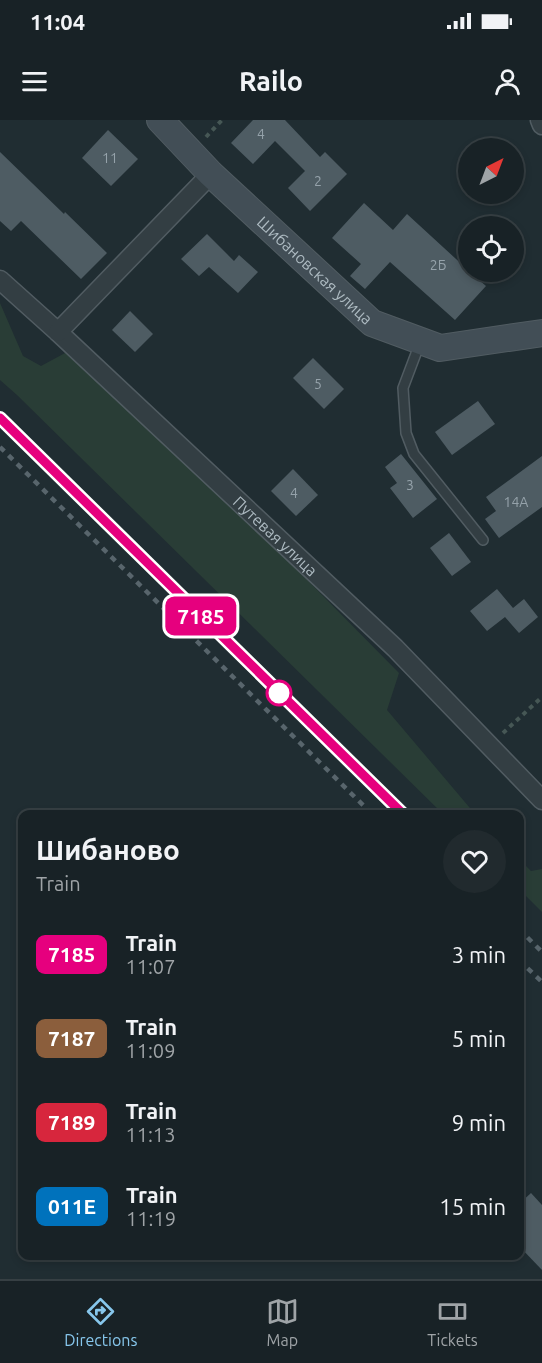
<!DOCTYPE html>
<meta charset="utf-8">
<style>
body{margin:0;font-family:Ubuntu,sans-serif;background:#212a2e;color:#f1f3f6;height:100vh;display:flex;flex-direction:column;font-size:22px;white-space:nowrap}
*{box-sizing:border-box;margin:0}
p{font-size:20px;color:#9fa4a7}
.icon{flex:none;width:33px;height:33px;fill:none;stroke:currentColor;stroke-width:2;stroke-linecap:round;stroke-linejoin:round}
.map{position:relative;flex:1;overflow:hidden}
.details{position:absolute;left:18px;top:690px;width:506px;height:450px;display:flex;flex-direction:column;background:#182226;border-radius:12px;box-shadow:0 3px 9px #0003,0 0 0 2px #363f43}
.details>*{flex:none}
.badge{padding:0 12px;border-radius:9px;font-size:21px;line-height:39px}
.needle{width:39px;rotate:42deg}
.fabs{position:absolute;left:458px;top:18px;display:grid;gap:12px}
.fabs a{display:grid;place-items:center;width:66px;height:66px;border-radius:50%;background:#182226;box-shadow:0 3px 9px #0003,0 0 0 2px #363f43;font-size:30px}
.map>.badge{position:absolute;translate:-50% -50%;box-shadow:0 0 0 3px #fff}
.round{display:grid;place-items:center;flex:none;width:63px;height:63px;border-radius:32px;background:#212a2e}
.head{display:flex;align-items:center;justify-content:space-between;height:102px;padding:0 18px}
h1{font-size:28px;font-weight:700;line-height:45px}
ul{padding:0;list-style:none}
li{display:flex;align-items:center;gap:18px;height:84px;padding:0 18px}
li div{flex:1}
li b{display:block;font-size:22px}
li em{font-style:normal}
li .badge{min-width:66px;font-weight:700;text-align:center}
.status{display:flex;justify-content:space-between;align-items:center;height:42px;padding:0 30px;background:#182226;direction:ltr}
.status svg{height:16px;fill:currentColor}
header{display:flex;justify-content:space-between;align-items:center;height:78px;padding:0 18px;background:#182226;font-size:27px;font-weight:700}
.dock{display:flex;justify-content:space-around;align-items:center;height:84px;border-top:2px solid #363f43;background:#182226;font-size:16px;color:#9fa4a7}
.dock a{display:grid;justify-items:center;gap:3px}
.dock .current{color:#87c7ec}
.map>svg:first-child{display:block}
.green{fill:#293d36}
.building{fill:#4e5c63}
.lines{fill:none;stroke-linecap:round;stroke-linejoin:round}
.lane-casing{stroke:#515c62;stroke-width:12}
.street-casing{stroke:#515c62;stroke-width:21}
.secondary-casing{stroke:#515c62;stroke-width:28}
.path{stroke:#465755;stroke-width:4;stroke-dasharray:4.5 4.5;stroke-linecap:butt}
.lane{stroke:#333e43;stroke-width:9}
.street{stroke:#333e43;stroke-width:18}
.secondary{stroke:#424e56;stroke-width:26}
.rail{stroke:#58656c;stroke-width:4.5;stroke-dasharray:6 6;stroke-linecap:butt}
.line-casing{stroke:#fff;stroke-width:14}
.line{stroke:#e6007e;stroke-width:9}
.stop-dot{fill:#fff;stroke:#e6007e;stroke-width:3}
.labels{text-anchor:middle;stroke-width:5;stroke-linejoin:round;paint-order:stroke}
.number-label{font-size:14px;fill:#95a2aa}
.street-label{font-size:16px;fill:#adbac1;stroke:#192328}
</style>
<div class="status"><b>11:04</b><svg viewBox="0 0 49 12"><path d="M0 12V9h3v3zM5 12V6h3v6zM10 12V3h3v9zM15 12V0h3v12zM26 1h20v11H26zM47 4h2v5h-2z"/></svg></div>
<header><svg class="icon" aria-label="menu" viewBox="0 0 24 24"><path d="M4 6h16M4 12h16M4 18h16"/></svg>Railo<svg class="icon" aria-label="person" viewBox="0 0 24 24"><circle cx="12" cy="8" r="4"/><path d="M4 21q1-7 8-7t8 7"/></svg></header>
<div class="map">
<svg width="542" height="1159" viewBox="0 0 542 1159">
<rect width="100%" height="100%" fill="#202d32"/>
<g class="green">
<path d="M 0,183 L 23,236 L 41,246 L 67,232 L 253,405 L 399,553 L 387,590 L 475,694 L 443,694 L 17,275 L 0,260 Z"/>
<path d="M 519,739 L 531,751 L 542,749 L 542,792 L 519,769 Z"/>
</g>
<g class="building">
<path d="M 253,0 L 285,0 L 320,37 L 325,32 L 347,54 L 310,91 L 288,68 L 305,51 L 275,21 L 253,44 L 231,23 Z"/>
<path d="M 108,10 L 138,39 L 111,66 L 82,38 Z"/>
<path d="M 0,32 L 64,94 L 65,92 L 107,133 L 81,159 L 21,101 L 11,111 L 0,101 Z"/>
<path d="M 364,83 L 393,110 L 407,94 L 468,150 L 468,152 L 470,152 L 486,166 L 455,200 L 390,142 L 365,169 L 350,156 L 361,144 L 332,118 Z"/>
<path d="M 207,114 L 234,141 L 239,135 L 258,152 L 238,173 L 209,147 L 199,156 L 181,139 Z"/>
<path d="M 130,191 L 153,214 L 135,232 L 112,210 Z"/>
<path d="M 313,238 L 344,269 L 324,289 L 293,258 Z"/>
<path d="M 478,281 L 495,304 L 452,335 L 435,312 Z"/>
<path d="M 401,334 L 437,379 L 413,398 L 390,368 L 397,363 L 385,347 Z"/>
<path d="M 542,336 L 542,387 L 499,418 L 485,399 L 496,391 L 486,377 Z"/>
<path d="M 293,349 L 318,375 L 296,396 L 271,371 Z"/>
<path d="M 449,413 L 471,442 L 452,456 L 430,428 Z"/>
<path d="M 497,469 L 513,488 L 524,479 L 538,497 L 519,513 L 505,497 L 487,511 L 470,491 Z"/>
<path d="M 531,1073 L 542,1085 L 542,1150 L 519,1126 L 519,1084 Z"/>
</g>
<g class="lines">
<g class="lane-casing">
<path id="lane" d="M 420,223 L 403,268 L 406,313 L 414,334 L 483,420"/>
</g>
<g class="street-casing">
<g id="street">
<path d="M 540,0 L 542,5"/>
<path id="s1" d="M 0,160 L 58,212 L 395,528 L 542,680"/>
<path d="M 58,212 L 211,54"/>
</g>
</g>
<g class="secondary-casing">
<g id="secondary">
<path id="s2" d="M 160,0 L 211,54 L 372,203 L 440,228 L 542,213"/>
</g>
</g>
<g class="path">
<path d="M 206,17 L 222,0"/>
<path d="M 503,613 L 542,577"/>
</g>
<use href="#lane" class="lane"/>
<use href="#street" class="street"/>
<use href="#secondary" class="secondary"/>
<g class="rail">
<path d="M 0,298 L 403,694"/>
<path d="M 0,327 L 372,694"/>
<path d="M 519,809 L 542,832"/>
<path d="M 519,840 L 542,862"/>
</g>
</g>
<g class="lines">
<g class="line-casing">
<path id="line" d="M 0,298 L 403,694"/>
</g>
<use href="#line" class="line"/>
</g>
<circle class="stop-dot" cx="279" cy="573" r="12"/>
<g class="labels">
<g class="number-label">
<text x="261" y="19">4</text>
<text x="110" y="43">11</text>
<text x="318" y="66">2</text>
<text x="438" y="150">2Б</text>
<text x="318" y="269">5</text>
<text x="410" y="370">3</text>
<text x="294" y="378">4</text>
<text x="516" y="387">14А</text>
</g>
<g class="street-label">
<text dy="6" stroke="none"><textPath href="#s2" startOffset="216">Шибановская улица</textPath></text>
<text dy="6" stroke="none"><textPath href="#s1" startOffset="376">Путевая улица</textPath></text>
</g>
</g>
</svg>
<div class="fabs">
<a><svg class="needle" viewBox="-14 -14 28 28"><path d="M0-13l5 13h-10z" fill="#e53935"/><path d="M0 13l5-13h-10z" fill="#9fa4a7"/></svg></a>
<a><svg class="icon" aria-label="locate" viewBox="0 0 24 24"><circle cx="12" cy="12" r="6"/><path d="M12 2v4M12 18v4M2 12h4M18 12h4"/></svg></a>
</div>
<b class="badge" style="left:201px;top:496px;background:#e6007e;color:#fff">7185</b>
<section class="details">
<div class="head"><div><h1>Шибаново</h1><p>Train</p></div><a class="round"><svg class="icon" aria-label="heart" viewBox="0 0 24 24"><path d="M12 20l-8-8c-3-5 5-10 8-4 3-6 11-1 8 4z"/></svg></a></div>
<ul>
<li><span class="badge" style="background:#e6007e;color:#fff">7185</span><div><b>Train</b><p>11:07</p></div><em>3 min</em></li>
<li><span class="badge" style="background:#8b5e3c;color:#fff">7187</span><div><b>Train</b><p>11:09</p></div><em>5 min</em></li>
<li><span class="badge" style="background:#d7263d;color:#fff">7189</span><div><b>Train</b><p>11:13</p></div><em>9 min</em></li>
<li><span class="badge" style="background:#0072bc;color:#fff">011Е</span><div><b>Train</b><p>11:19</p></div><em>15 min</em></li>
</ul>
</section>
</div>
<nav class="dock">
<a class="current"><svg class="icon" aria-label="directions" viewBox="0 0 24 24"><path d="M12 3l9 9-9 9-9-9zM9 14v-3h6M13 9l2 2-2 2"/></svg>Directions</a>
<a><svg class="icon" aria-label="map" viewBox="0 0 24 24"><path d="M3 6l6-2 6 2 6-2v14l-6 2-6-2-6 2zM9 4v14M15 6v14"/></svg>Map</a>
<a><svg class="icon" aria-label="tickets" viewBox="0 0 24 24"><path d="M3 7h18v10H3zM15 7v10"/></svg>Tickets</a>
</nav>
